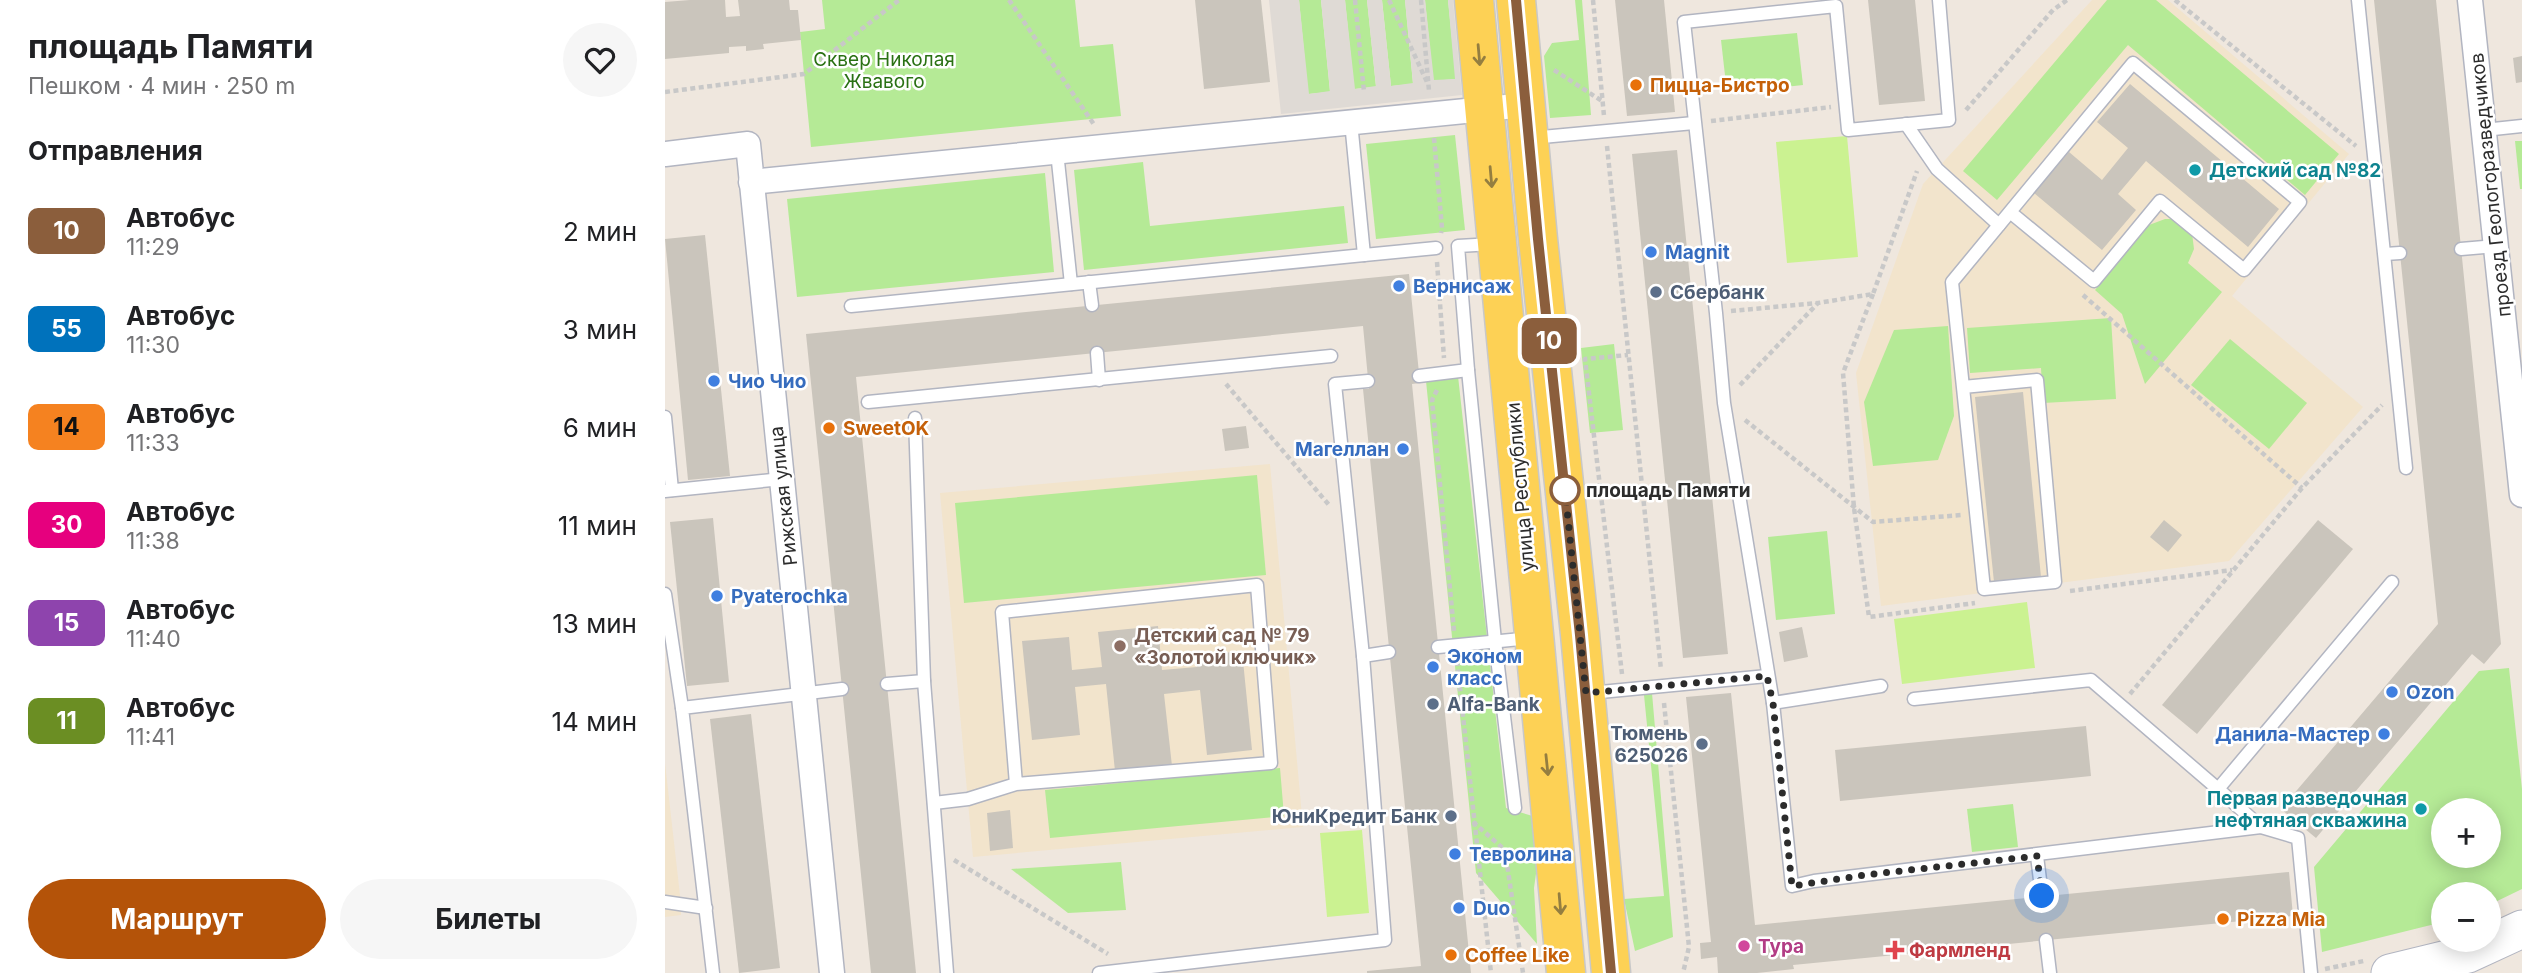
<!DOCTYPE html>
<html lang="ru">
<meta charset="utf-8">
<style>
body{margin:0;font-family:Inter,sans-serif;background:#f6f6f6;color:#202124;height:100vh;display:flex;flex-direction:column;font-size:26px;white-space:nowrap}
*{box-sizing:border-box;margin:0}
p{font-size:23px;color:#757577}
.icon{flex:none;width:38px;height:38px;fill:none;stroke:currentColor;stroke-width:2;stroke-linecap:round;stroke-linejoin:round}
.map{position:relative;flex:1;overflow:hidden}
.drawer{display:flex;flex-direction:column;background:#fff;width:665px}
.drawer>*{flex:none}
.badge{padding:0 14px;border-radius:10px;font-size:24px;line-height:46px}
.controls{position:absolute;left:1766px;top:798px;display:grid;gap:14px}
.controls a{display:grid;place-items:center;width:70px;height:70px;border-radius:50%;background:#fff;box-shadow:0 4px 18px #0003;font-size:35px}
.you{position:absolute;width:35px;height:35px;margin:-18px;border:5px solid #fff;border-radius:50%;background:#1a73e8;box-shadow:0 0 0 10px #1a73e833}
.map>.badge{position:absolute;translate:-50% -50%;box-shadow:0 0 0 4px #fff}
h2{padding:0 28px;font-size:26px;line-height:63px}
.round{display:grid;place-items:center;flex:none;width:74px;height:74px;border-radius:37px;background:#f6f6f6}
.summary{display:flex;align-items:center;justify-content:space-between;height:119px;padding:0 28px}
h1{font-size:33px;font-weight:700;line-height:52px}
.action{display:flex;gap:14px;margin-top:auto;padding:14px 28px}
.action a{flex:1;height:80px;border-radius:42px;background:#b45309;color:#fff;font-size:28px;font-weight:700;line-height:80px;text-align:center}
.action a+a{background:#f6f6f6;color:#202124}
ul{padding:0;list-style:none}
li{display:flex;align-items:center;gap:21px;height:98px;padding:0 28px}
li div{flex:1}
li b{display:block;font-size:26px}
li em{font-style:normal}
li .badge{min-width:77px;font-weight:700;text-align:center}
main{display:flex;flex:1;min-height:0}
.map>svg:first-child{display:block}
.education{fill:#f2e4cc}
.green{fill:#b5ea96;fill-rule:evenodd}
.pitch{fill:#cbf291}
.plaza{fill:#dfdad5}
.building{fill:#cac5bc}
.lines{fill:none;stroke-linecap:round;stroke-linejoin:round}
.service-casing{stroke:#b2b5c1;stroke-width:15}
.minor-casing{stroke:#b2b5c1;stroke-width:27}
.secondary-casing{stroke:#b2b5c1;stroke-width:39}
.primary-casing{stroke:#c8c8c8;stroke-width:41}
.path{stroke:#c8c8c8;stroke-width:4.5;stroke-dasharray:5 3.5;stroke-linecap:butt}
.service{stroke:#fff;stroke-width:12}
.minor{stroke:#fff;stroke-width:24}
.secondary{stroke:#fff;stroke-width:37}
.primary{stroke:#fdd155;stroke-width:38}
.oneway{stroke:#947e40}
.line-casing{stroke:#fff;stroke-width:16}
.line{stroke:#8b5e3c;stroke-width:10}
.walk{stroke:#2c2c2c;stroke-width:7;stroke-dasharray:0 12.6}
.food-dot{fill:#e8710a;stroke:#fff;stroke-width:2.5}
.culture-dot{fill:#0f9aa8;stroke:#fff;stroke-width:2.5}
.shop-dot{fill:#3f7fe0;stroke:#fff;stroke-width:2.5}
.service-dot{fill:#5c6f8a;stroke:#fff;stroke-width:2.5}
.stop-dot{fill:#fff;stroke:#8b5e3c;stroke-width:3.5}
.education-dot{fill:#8d6e63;stroke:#fff;stroke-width:2.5}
.hotel-dot{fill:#d1479c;stroke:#fff;stroke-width:2.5}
.health-dot{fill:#e0444e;stroke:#fff;stroke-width:2.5}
.labels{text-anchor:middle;stroke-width:5;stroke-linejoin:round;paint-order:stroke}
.park-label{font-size:19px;fill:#2a7114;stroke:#fff}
.food-label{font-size:19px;font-weight:bold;fill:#c56008;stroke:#fff;text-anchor:start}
.culture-label{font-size:19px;font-weight:bold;fill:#0d838f;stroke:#fff;text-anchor:start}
.street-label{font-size:19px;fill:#2c2c2c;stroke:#fff}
.shop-label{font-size:19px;font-weight:bold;fill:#366cbe;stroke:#fff;text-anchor:start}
.service-label{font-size:19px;font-weight:bold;fill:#4e5e75;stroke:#fff;text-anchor:start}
.stop-label{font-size:19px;font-weight:bold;fill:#2c2c2c;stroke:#fff;text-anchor:start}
.education-label{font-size:19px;font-weight:bold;fill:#785e54;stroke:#fff;text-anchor:start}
.hotel-label{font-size:19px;font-weight:bold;fill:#b23c85;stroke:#fff;text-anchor:start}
.health-label{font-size:19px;font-weight:bold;fill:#be3a42;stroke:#fff;text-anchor:start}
</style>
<main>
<section class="drawer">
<div class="summary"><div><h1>площадь Памяти</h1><p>Пешком · 4 мин · 250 m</p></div><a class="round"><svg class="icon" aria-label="heart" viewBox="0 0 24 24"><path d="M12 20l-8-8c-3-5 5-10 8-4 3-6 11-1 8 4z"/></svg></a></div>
<h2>Отправления</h2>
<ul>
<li><span class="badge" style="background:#8b5e3c;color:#fff">10</span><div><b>Автобус</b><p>11:29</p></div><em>2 мин</em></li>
<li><span class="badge" style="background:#0072bc;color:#fff">55</span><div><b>Автобус</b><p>11:30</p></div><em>3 мин</em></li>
<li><span class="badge" style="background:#f58220;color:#111">14</span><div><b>Автобус</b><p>11:33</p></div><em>6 мин</em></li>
<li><span class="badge" style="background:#e6007e;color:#fff">30</span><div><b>Автобус</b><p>11:38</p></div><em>11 мин</em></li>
<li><span class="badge" style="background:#8e44ad;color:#fff">15</span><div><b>Автобус</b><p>11:40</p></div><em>13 мин</em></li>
<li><span class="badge" style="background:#6b8e23;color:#fff">11</span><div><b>Автобус</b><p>11:41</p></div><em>14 мин</em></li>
</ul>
<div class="action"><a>Маршрут</a><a>Билеты</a></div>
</section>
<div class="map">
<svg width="1857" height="973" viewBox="0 0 1857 973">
<rect width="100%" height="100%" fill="#efe7de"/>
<g class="education">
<path d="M 1427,0 L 1503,0 L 1684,154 L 1567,296 L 1698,407 L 1564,561 L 1216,606 L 1191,373 L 1258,184 Z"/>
<path d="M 605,464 L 638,827 L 308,857 L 275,493 Z"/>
<path d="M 0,763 L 16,904 L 16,915 L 0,917 Z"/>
</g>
<g class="green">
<path d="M 157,0 L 410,0 L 415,47 L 448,44 L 456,116 L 146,147 L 135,32 L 160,29 Z"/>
<path d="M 634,0 L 656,0 L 665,92 L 643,94 Z"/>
<path d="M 680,0 L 702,0 L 711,87 L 689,89 Z"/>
<path d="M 717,0 L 740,0 L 748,84 L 726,86 Z"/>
<path d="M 760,0 L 783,0 L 791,79 L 768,81 Z"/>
<path d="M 910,0 L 917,0 L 926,115 L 885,118 L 879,56 L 887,43 L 914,40 Z"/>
<path d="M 1442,0 L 1491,0 L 1674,154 L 1640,195 L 1463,45 L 1332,200 L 1298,171 Z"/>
<path d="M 1132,33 L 1138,85 L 1062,93 L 1056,40 Z"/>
<path d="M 790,135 L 800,230 L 711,239 L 701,144 Z"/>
<path d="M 1850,141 L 1857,141 L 1857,189 L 1855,189 Z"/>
<path d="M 478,162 L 485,226 L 679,206 L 683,243 L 419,270 L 409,170 Z"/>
<path d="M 380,173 L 389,272 L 132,297 L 122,199 Z"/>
<path d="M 1500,219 L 1511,219 L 1527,233 L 1529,249 L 1523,263 L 1557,292 L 1480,384 L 1457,314 L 1430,290 L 1484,225 Z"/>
<path d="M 1446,318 L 1451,399 L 1378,403 L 1376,368 L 1305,373 L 1302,328 Z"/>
<path d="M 1283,326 L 1289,416 L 1273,460 L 1208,466 L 1199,402 L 1229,330 Z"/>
<path d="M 1565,339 L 1642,403 L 1604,449 L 1526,385 Z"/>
<path d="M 949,344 L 958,430 L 925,433 L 916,348 Z"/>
<path d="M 793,376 L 841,808 L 871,817 L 874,852 L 869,888 L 872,944 L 811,873 L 761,381 Z"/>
<path d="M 592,475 L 601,575 L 299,603 L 290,503 Z"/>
<path d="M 1162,531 L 1170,614 L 1111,620 L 1103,537 Z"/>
<path d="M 1844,668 L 1857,789 L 1857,889 L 1824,905 L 1824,894 L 1778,894 L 1778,922 L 1657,952 L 1649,867 L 1814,671 ZM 1778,810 L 1824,810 L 1824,856 L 1778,856 Z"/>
<path d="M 987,693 L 1008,937 L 970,951 L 959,899 L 999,896 L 979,695 Z"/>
<path d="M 615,768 L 619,816 L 385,838 L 380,790 Z"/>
<path d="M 1348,804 L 1353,847 L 1307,852 L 1302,809 Z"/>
<path d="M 456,862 L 461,910 L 403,913 L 346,869 Z"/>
</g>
<g class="pitch">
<path d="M 1182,136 L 1193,257 L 1122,263 L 1111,142 Z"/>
<path d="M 1362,602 L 1370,668 L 1237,684 L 1229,619 Z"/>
<path d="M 697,830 L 704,913 L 662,917 L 655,833 Z"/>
</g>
<path class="plaza" d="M 604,0 L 634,0 L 644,94 L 665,91 L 656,0 L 680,0 L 690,89 L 711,86 L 702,0 L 717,0 L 726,86 L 748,83 L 740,0 L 760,0 L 769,80 L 790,79 L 783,0 L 788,0 L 797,95 L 616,114 Z"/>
<g class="building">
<path d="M 25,0 L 60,0 L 61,17 L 75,16 L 73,0 L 124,0 L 125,10 L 133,10 L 136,40 L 98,44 L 99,49 L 81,51 L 81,46 L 64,47 L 64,53 L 0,59 L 0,2 Z"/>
<path d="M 530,0 L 596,0 L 605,82 L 539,89 Z"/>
<path d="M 950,0 L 999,0 L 1010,112 L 962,116 Z"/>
<path d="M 1203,0 L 1250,0 L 1260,101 L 1214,105 Z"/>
<path d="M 1709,0 L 1771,0 L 1836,644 L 1819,664 L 1807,654 L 1651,838 L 1616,809 L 1773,624 Z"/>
<path d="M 1857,56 L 1857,82 L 1851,83 L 1848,58 Z"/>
<path d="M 1465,84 L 1614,209 L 1583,247 L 1481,161 L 1453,194 L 1471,210 L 1437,250 L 1369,193 L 1404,152 L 1437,180 L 1463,148 L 1432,122 Z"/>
<path d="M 1012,150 L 1063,654 L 1018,658 L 967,154 Z"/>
<path d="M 40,235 L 65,476 L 23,480 L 0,239 Z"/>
<path d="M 744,274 L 755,383 L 747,384 L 806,973 L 702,973 L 702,971 L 756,966 L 698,389 L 704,389 L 698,326 L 191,377 L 251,973 L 206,973 L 141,334 Z"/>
<path d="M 1358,392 L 1376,577 L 1329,582 L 1310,397 Z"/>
<path d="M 581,426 L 584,448 L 560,451 L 557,429 Z"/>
<path d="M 48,518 L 64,682 L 22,686 L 5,522 Z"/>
<path d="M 1499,520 L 1517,535 L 1503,552 L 1485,537 Z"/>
<path d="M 1653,520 L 1688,549 L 1532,734 L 1497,705 Z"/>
<path d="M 493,626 L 497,670 L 532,667 L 530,656 L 577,651 L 587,750 L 542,755 L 535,690 L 499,694 L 507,766 L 450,771 L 441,684 L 410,687 L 415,735 L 367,740 L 357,641 L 404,637 L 407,670 L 437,667 L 433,632 Z"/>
<path d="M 1137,627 L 1143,657 L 1119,662 L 1114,632 Z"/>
<path d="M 1066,693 L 1090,925 L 1624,872 L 1628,916 L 1128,965 L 1129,969 L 1092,973 L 1053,973 L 1052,957 L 1036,959 L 1035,943 L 1046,942 L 1021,697 Z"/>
<path d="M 86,714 L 115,968 L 74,973 L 45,719 Z"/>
<path d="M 1421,726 L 1426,776 L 1175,801 L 1170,750 Z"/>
<path d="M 345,810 L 348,848 L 325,851 L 322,813 Z"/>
</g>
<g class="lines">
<g class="service-casing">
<g id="service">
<path d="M 1274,0 L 1284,120 L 1183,130 L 1171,6 L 1019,22 L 1051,313 L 1059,403 L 1108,703 L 1127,886 L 1149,881 L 1596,827 L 1633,838 L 1646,973"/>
<path d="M 1693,0 L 1741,468"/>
<path d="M 1241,124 L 1272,169 L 1334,225"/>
<path d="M 1819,130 L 1857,126"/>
<path d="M 866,138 L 1029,123"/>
<path d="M 392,152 L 406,284"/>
<path d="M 1796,249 L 1831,246"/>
<path d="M 1720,254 L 1735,253"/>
<path d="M 699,255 L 771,248"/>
<path d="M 424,282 L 427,305"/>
<path d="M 186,306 L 699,255 L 686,122"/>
<path d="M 432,353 L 434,380"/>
<path d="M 803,370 L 830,641 L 850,808"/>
<path d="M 754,376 L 803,370 L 793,246 L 828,244"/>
<path d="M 1298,387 L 1372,380 L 1390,582 L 1319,589 L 1287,282 L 1468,63 L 1635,202 L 1579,270 L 1495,201 L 1429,281 L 1345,212"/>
<path d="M 203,402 L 666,356"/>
<path d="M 0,417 L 7,490"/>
<path d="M 250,418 L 259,681 L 282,973"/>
<path d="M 0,491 L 117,479"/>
<path d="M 0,594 L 17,708"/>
<path d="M 773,647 L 867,638"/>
<path d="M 698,656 L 724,652"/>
<path d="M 222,684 L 259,681"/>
<path d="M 925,693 L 1102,676"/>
<path d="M 1249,699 L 1426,680 L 1553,789"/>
<path d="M 1108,703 L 1216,686"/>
<path d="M 269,803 L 303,799 L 351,784 L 606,763 L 592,585 L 337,612 L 351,784"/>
<path d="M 1596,827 L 1553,789 L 1727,582"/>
<path d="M 1372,856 L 1377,896"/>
<path d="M 0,902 L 41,908"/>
<path d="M 1381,940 L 1385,973"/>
<path d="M 48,973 L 17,708 L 177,689"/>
<path d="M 434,973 L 720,940 L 698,656 L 670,384 L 703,381"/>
</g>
</g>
<g class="minor-casing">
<g id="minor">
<path d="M 1805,0 L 1857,495"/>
<path d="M 0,154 L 83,144 L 167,973"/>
<path d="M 86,182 L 861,105"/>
</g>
</g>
<g class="secondary-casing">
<path id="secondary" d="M 1725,973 L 1803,954 L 1857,929"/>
</g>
<g class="primary-casing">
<g id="primary">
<path d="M 809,0 L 901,973"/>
<path d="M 851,0 L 873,239 L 915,634 L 946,973"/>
</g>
</g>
<g class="path">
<path d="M 344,0 L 430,126"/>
<path d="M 690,0 L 699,92"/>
<path d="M 724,0 L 762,82"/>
<path d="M 756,0 L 764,91"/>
<path d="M 928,0 L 939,116"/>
<path d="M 1510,0 L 1691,146"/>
<path d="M 889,70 L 937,101"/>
<path d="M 0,92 L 139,74 L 234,0"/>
<path d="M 1301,110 L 1388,10 L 1402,0"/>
<path d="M 1046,121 L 1166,107"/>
<path d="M 769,138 L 777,228 L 776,233"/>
<path d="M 942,146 L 996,670"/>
<path d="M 772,262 L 779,358"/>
<path d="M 1208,294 L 1178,373 L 1189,508 L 1204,617 L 1310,603"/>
<path d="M 1418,295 L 1637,488"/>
<path d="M 1066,311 L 1152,303"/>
<path d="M 561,384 L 664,505"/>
<path d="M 1075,385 L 1153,303 L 1208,294 L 1252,171"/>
<path d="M 772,390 L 767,400 L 789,631"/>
<path d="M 1080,420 L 1208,522 L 1297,515"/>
<path d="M 1405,591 L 1567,570"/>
<path d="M 792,661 L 826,973"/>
<path d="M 957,674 L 920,359 L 963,355"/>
<path d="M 1465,694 L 1637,488 L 1717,405"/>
<path d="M 999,703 L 1024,947 L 1018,973"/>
<path d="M 808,822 L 840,850 L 858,973"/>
<path d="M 289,860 L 443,954"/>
<path d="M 1660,969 L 1699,961"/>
</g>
<use href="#service" class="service"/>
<use href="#minor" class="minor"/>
<use href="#secondary" class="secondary"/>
<use href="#primary" class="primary"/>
</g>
<defs><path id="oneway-shaft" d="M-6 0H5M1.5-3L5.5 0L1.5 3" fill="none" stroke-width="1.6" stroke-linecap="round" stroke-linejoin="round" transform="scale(1.75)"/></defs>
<g class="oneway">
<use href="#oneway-shaft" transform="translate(814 55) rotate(85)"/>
<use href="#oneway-shaft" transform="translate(826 177) rotate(85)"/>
<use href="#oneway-shaft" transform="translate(882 765) rotate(84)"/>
<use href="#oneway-shaft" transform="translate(895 904) rotate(85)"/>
</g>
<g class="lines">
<g class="line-casing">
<path id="line" d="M 851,0 L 873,239 L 915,635 L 946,973"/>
</g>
<use href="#line" class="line"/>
<path class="walk" d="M 900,490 L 921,693 L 1102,676 L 1108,703 L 1127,886 L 1200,875 L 1372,856 L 1377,896"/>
</g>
<g class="food-dot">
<circle cx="971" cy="85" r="7"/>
<circle cx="164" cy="428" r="7"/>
<circle cx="1558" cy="919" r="7"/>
<circle cx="786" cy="955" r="7"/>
</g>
<g class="culture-dot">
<circle cx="1530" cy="170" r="7"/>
<circle cx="1756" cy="809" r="7"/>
</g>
<g class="shop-dot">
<circle cx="986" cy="252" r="7"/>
<circle cx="734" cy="286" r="7"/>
<circle cx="49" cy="381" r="7"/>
<circle cx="738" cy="449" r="7"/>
<circle cx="52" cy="596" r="7"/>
<circle cx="768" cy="667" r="7"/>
<circle cx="1727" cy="692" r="7"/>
<circle cx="1719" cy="734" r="7"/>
<circle cx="790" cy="854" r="7"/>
<circle cx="794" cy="908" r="7"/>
</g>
<g class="service-dot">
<circle cx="991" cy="292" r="7"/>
<circle cx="768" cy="704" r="7"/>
<circle cx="1037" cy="744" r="7"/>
<circle cx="786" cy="816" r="7"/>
</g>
<circle class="stop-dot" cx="900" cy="490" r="14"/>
<circle class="education-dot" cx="455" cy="646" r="7"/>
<circle class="hotel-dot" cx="1079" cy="946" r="7"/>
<path class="health-dot" d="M1226.5 939.5h7v7h7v7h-7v7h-7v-7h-7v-7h7z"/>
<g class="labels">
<g class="park-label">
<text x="219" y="66">Сквер Николая<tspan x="219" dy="22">Жвавого</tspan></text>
</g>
<g class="food-label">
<text x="985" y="92">Пицца-Бистро</text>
<text x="178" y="435">SweetOK</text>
<text x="1572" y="926">Pizza Mia</text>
<text x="800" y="962">Coffee Like</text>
</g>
<g class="culture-label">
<text x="1544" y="177">Детский сад №82</text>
<text x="1742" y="805" text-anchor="end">Первая разведочная<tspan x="1742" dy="22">нефтяная скважина</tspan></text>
</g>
<g class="street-label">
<text transform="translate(1825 185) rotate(-96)" y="7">проезд Геологоразведчиков</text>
<text transform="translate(855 487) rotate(-95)" y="7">улица Республики</text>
<text transform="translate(118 496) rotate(-96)" y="7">Рижская улица</text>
</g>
<g class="shop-label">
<text x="1000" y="259">Magnit</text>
<text x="748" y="293">Вернисаж</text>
<text x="63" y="388">Чио Чио</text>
<text x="724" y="456" text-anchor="end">Магеллан</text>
<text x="66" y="603">Pyaterochka</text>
<text x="782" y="663">Эконом<tspan x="782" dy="22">класс</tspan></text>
<text x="1741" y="699">Ozon</text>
<text x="1705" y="741" text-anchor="end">Данила-Мастер</text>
<text x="804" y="861">Тевролина</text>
<text x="808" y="915">Duo</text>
</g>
<g class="service-label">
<text x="1005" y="299">Сбербанк</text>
<text x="782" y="711">Alfa-Bank</text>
<text x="1023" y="740" text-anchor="end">Тюмень<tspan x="1023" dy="22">625026</tspan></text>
<text x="772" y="823" text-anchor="end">ЮниКредит Банк</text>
</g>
<g class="stop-label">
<text x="921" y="497">площадь Памяти</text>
</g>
<g class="education-label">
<text x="469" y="642">Детский сад № 79<tspan x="469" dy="22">«Золотой ключик»</tspan></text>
</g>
<g class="hotel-label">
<text x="1093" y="953">Тура</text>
</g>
<g class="health-label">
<text x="1244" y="957">Фармленд</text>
</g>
</g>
</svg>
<div class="controls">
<a>+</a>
<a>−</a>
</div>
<div class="you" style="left:1377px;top:896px"></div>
<b class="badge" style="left:884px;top:341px;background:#8b5e3c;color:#fff">10</b>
</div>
</main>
